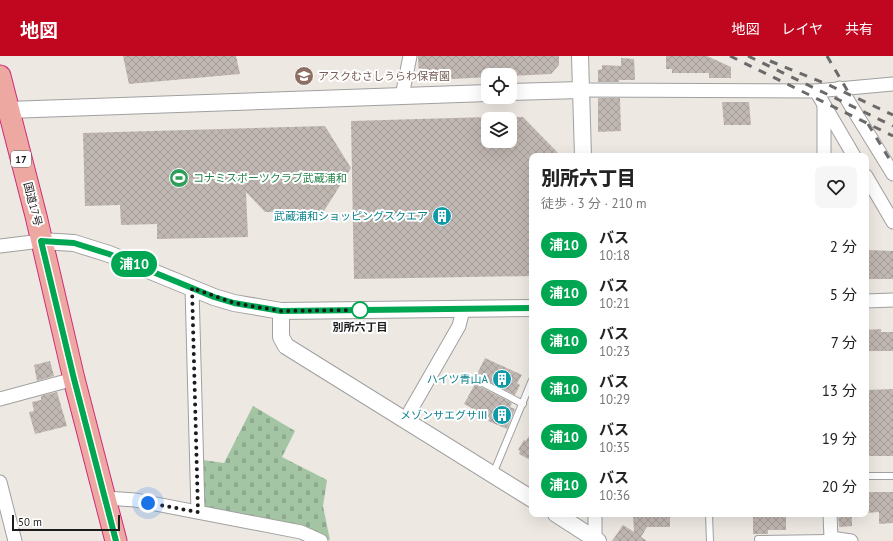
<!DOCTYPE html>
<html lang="ja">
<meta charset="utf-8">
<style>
body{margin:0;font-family:"PT Sans","Noto Sans JP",sans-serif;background:#f6f6f6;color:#222;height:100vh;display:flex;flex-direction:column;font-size:15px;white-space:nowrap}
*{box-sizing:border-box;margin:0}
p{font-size:13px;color:#767676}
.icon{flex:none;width:22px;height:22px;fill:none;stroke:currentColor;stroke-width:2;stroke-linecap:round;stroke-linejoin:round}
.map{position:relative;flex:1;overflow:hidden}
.details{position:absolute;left:529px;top:97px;width:340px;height:364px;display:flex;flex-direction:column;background:#fff;border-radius:8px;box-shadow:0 4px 16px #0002}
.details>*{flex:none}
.badge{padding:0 8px;border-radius:13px;font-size:14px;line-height:26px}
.buttons{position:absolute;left:481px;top:12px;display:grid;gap:8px}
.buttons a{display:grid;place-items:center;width:36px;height:36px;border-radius:8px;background:#fff;box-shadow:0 4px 16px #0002;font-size:20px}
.scale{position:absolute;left:12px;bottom:10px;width:108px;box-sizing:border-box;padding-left:4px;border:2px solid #1c1c1c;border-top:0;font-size:11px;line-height:14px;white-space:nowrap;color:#1c1c1c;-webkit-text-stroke:3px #fff;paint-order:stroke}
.you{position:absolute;width:20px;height:20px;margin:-10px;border:3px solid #fff;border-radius:50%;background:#1a73e8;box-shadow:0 0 0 6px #1a73e833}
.map>.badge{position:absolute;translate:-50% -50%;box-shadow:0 0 0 2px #fff}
.round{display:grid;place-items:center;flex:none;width:42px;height:42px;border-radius:8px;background:#f6f6f6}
.summary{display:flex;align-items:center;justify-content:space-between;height:68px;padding:0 12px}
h1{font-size:19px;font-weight:800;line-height:30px}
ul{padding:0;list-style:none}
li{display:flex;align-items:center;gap:12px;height:48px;padding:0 12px}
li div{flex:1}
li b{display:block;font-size:15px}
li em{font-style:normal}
li .badge{min-width:44px;font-weight:700;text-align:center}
header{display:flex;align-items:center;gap:24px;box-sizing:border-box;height:56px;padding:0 20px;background:#c10720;color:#fff}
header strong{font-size:19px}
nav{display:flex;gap:22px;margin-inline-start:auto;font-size:14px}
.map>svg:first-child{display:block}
.cemetery{fill:url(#cemetery-stones)}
.building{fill:url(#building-cross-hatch)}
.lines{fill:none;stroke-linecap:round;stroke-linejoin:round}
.service-casing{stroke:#a0a0a0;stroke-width:8}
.minor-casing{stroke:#a0a0a0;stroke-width:15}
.tertiary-casing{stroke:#a0a0a0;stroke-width:18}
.trunk-casing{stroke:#d12a7a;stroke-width:23}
.service{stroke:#fff;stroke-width:6}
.minor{stroke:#fff;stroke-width:13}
.tertiary{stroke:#fff;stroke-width:16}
.trunk{stroke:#eea8a2;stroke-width:21}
.rail{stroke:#6a6a6a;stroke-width:3;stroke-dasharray:8 8;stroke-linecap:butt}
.line-casing{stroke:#fff;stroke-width:9}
.line{stroke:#00a651;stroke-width:6}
.walk{stroke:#1c1c1c;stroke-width:4;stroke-dasharray:0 7.2}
.stop-dot{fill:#fff;stroke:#00a651;stroke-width:2}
.labels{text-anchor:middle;stroke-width:4;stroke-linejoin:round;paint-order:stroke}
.shield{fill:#fff;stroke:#606060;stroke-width:1}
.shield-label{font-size:10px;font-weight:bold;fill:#1c1c1c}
.education-label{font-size:11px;fill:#785e54;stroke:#fff;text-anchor:start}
.leisure-label{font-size:11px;fill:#27864d;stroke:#fff;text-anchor:start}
.street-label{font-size:11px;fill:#1c1c1c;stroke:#fff}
.culture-label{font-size:11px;fill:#0d838f;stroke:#fff;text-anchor:end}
.stop-label{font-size:11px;font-weight:bold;fill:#1c1c1c;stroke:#fff}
</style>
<header>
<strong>地図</strong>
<nav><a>地図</a><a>レイヤ</a><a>共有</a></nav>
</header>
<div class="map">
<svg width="893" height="485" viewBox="0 0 893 485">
<defs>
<pattern id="cemetery-stones" width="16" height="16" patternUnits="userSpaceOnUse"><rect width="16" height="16" fill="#a4c5a4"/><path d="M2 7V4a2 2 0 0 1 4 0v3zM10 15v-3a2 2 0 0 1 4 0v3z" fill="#8da98d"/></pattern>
<pattern id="building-cross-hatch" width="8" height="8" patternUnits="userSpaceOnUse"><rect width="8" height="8" fill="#c1b7b2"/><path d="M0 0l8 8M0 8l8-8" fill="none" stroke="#a59d98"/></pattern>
</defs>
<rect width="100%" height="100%" fill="#ede8e2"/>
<path class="cemetery" d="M 253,350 L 295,375 L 282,401 L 327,424 L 323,450 L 330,484 L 308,473 L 204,451 L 203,404 L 224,407 Z"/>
<g class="building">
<path d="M 123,0 L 236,0 L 240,18 L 129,28 Z"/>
<path d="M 418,0 L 559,0 L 559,9 L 551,18 L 510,20 L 510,19 L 488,19 L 488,21 L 419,25 Z"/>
<path d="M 666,0 L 707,0 L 731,11 L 731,22 L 709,22 L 709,17 L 672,17 L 672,13 L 666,13 Z"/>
<path d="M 621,2 L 634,3 L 635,24 L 619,24 L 619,26 L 598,26 L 598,14 L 602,13 L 602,9 L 621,10 Z"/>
<path d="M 598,42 L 620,42 L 621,75 L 598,76 Z"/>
<path d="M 722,46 L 749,46 L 751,69 L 724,69 Z"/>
<path d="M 488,61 L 488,85 L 510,85 L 510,61 L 523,61 L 561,100 L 532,100 L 532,220 L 354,223 L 351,65 Z"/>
<path d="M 325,70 L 351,112 L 324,155 L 265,156 L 246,136 L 248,181 L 157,183 L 157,168 L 121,169 L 120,149 L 85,150 L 83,77 Z"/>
<path d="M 866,194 L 893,195 L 893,223 L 866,223 Z"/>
<path d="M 881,273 L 881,276 L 893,276 L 893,295 L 866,295 L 866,274 Z"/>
<path d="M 485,302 L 522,319 L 517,327 L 520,329 L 515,339 L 476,320 Z"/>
<path d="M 50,305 L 54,320 L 37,325 L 34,309 Z"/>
<path d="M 475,328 L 512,347 L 510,351 L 515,353 L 507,373 L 488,365 L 490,362 L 464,348 Z"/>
<path d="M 893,333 L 893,400 L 866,400 L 866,334 Z"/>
<path d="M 57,336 L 67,370 L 35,378 L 29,356 L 34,355 L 32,346 L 41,344 L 41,340 Z"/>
<path d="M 532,375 L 532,405 L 519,398 L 520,395 L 518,394 L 524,384 L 526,385 Z"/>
<path d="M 866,436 L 893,436 L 893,467 L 879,468 L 879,456 L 866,457 Z"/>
<path d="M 633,458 L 670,458 L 670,471 L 647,471 L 641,481 L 647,485 L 612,485 L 623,469 L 634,476 Z"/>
<path d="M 753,458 L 786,458 L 786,474 L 768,474 L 768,478 L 753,478 Z"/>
<path d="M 838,458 L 852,458 L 852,470 L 839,471 Z"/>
</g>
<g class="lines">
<g class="service-casing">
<g id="service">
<path d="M 477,324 L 523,348"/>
<path d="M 493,418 L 532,324"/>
<path d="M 866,420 L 893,420"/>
<path d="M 709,458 L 710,485"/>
<path d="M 758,483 L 830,482"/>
</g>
</g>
<g class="minor-casing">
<g id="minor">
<path d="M 840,32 L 893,118"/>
<path d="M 581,34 L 816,35 L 893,28"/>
<path d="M 816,35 L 854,100"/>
<path d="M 402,40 L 410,0"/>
<path d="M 824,50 L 824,100"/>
<path d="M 866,120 L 893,166"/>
<path d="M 0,190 L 41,185"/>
<path d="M 192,232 L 198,456"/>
<path d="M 866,245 L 893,244"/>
<path d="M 0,343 L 74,323"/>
<path d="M 405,364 L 459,270 L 463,254"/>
<path d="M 0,426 L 15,485"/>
<path d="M 106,442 L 135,444 L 301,476 L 321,485"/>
<path d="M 830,458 L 831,482"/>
<path d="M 595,485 L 595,458"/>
<path d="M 829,485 L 831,482 L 851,485"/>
</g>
</g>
<g class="tertiary-casing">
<g id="tertiary">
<path d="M 580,0 L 583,100"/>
<path d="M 510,36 L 581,34"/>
<path d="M 8,54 L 488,37"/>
<path d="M 41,185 L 74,187 L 109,198 L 214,241 L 234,247 L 281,255 L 532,252"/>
<path d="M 281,255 L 281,281 L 286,290 L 532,443"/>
<path d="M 556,458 L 598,485"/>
</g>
</g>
<g class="trunk-casing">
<path id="trunk" d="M 0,20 L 36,160 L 74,323 L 116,485"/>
</g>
<use href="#service" class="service"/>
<use href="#minor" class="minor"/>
<use href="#tertiary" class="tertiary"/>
<use href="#trunk" class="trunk"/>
<g class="rail">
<path d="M 730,0 L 893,80"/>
<path d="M 748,0 L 893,70"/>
<path d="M 827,0 L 850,39"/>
<path d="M 770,5 L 829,29 L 893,59"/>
<path d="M 868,68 L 893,109"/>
</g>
</g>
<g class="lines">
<g class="line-casing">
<path id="line" d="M 116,485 L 74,323 L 41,185 L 74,187 L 109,198 L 214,241 L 234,247 L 281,255 L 532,252"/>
</g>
<use href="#line" class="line"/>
<path class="walk" d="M 148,447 L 198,456 L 192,232 L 234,247 L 281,255 L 360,254"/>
</g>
<defs>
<g id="school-disc" transform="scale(1)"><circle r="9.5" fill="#8d6e63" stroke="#fff"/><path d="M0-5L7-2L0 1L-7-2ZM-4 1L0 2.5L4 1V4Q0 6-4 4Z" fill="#fff"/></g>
<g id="stadium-disc" transform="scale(1)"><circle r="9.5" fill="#2e9e5b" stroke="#fff"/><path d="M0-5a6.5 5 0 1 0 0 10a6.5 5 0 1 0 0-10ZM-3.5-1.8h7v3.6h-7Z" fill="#fff"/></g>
<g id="building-disc" transform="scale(1)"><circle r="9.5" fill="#0f9aa8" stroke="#fff"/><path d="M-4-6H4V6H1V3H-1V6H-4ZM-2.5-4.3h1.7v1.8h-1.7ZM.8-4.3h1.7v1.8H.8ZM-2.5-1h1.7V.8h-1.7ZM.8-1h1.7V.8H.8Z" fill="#fff"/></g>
</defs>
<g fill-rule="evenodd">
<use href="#school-disc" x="304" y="20"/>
<use href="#stadium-disc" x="179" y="122"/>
<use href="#building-disc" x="442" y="160"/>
<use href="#building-disc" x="502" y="323"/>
<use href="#building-disc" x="502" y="359"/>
</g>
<circle class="stop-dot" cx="360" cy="254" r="8"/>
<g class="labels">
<rect class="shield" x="11" y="95" width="20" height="16" rx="3"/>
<g class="shield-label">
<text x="21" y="107">17</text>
</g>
<g class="education-label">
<text x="318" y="24">アスクむさしうらわ保育園</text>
</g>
<g class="leisure-label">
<text x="193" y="126">コナミスポーツクラブ武蔵浦和</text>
</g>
<g class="street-label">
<text transform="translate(33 148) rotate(76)" y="4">国道17号</text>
</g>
<g class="culture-label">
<text x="428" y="164">武蔵浦和ショッピングスクエア</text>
<text x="488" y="327">ハイツ青山A</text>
<text x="488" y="363">メゾンサエグサⅢ</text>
</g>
<g class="stop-label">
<text x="360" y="275">別所六丁目</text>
</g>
</g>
</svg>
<div class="buttons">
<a><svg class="icon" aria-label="locate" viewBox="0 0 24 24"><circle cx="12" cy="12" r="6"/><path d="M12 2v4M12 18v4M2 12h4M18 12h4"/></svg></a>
<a><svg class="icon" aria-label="layers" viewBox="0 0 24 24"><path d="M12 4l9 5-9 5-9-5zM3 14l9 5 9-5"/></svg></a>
</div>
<div class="scale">50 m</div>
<div class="you" style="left:148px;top:447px"></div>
<b class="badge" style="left:134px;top:208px;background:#00a651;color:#fff">浦10</b>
<section class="details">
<div class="summary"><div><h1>別所六丁目</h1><p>徒歩 · 3 分 · 210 m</p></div><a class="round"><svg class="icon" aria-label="heart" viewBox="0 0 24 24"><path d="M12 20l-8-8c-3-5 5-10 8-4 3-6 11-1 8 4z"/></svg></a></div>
<ul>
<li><span class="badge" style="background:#00a651;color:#fff">浦10</span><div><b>バス</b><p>10:18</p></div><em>2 分</em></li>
<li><span class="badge" style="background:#00a651;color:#fff">浦10</span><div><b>バス</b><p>10:21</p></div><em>5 分</em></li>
<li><span class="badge" style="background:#00a651;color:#fff">浦10</span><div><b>バス</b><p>10:23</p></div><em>7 分</em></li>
<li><span class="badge" style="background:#00a651;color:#fff">浦10</span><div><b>バス</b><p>10:29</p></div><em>13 分</em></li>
<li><span class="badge" style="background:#00a651;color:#fff">浦10</span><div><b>バス</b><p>10:35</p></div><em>19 分</em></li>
<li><span class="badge" style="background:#00a651;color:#fff">浦10</span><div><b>バス</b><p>10:36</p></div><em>20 分</em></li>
</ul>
</section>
</div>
